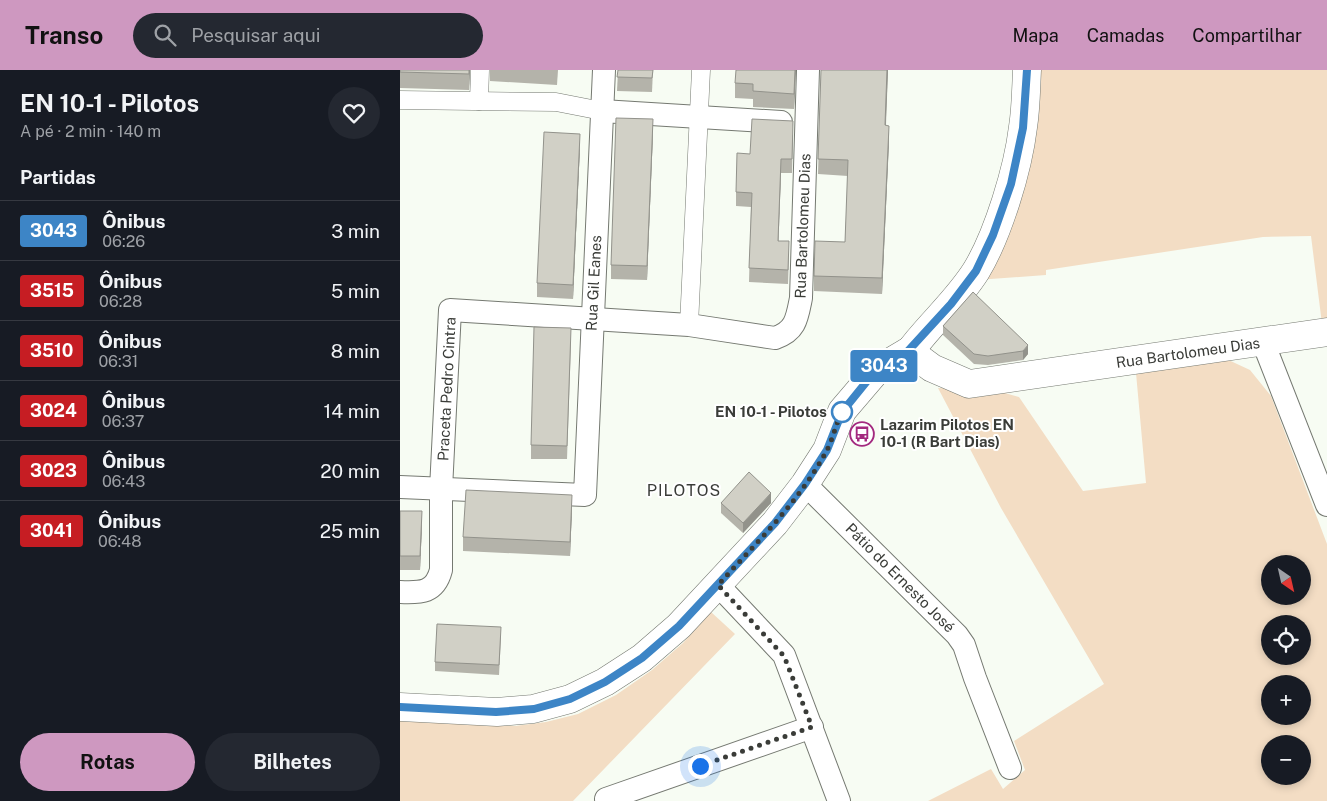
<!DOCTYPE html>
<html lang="pt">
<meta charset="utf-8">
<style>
body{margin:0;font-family:"Public Sans",sans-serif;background:#242831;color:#f1f3f6;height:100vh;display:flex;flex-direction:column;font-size:19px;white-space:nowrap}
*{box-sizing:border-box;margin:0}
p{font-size:16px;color:#9ea1a6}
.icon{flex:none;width:28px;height:28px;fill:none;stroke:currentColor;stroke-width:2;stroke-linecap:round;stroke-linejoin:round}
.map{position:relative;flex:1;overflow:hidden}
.details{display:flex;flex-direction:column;background:#171b24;width:400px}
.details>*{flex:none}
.badge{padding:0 10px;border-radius:4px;font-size:18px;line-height:32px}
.needle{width:32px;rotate:146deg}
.fabs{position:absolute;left:861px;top:485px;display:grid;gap:10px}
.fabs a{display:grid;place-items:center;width:50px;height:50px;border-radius:50%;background:#171b24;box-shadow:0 2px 8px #0003;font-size:25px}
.you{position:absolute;width:25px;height:25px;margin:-12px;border:4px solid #fff;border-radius:50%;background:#1a73e8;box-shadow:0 0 0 8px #1a73e833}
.map>.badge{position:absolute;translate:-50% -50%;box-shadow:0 0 0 2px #fff}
h2{padding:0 20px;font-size:19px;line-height:45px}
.round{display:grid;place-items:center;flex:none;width:52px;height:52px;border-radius:26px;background:#242831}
.headline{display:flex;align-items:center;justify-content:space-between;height:85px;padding:0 20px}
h1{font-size:24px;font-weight:700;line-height:38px}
.cta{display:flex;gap:10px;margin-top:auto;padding:10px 20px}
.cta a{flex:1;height:58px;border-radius:30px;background:#ce98c0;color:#111;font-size:20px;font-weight:700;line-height:58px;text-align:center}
.cta a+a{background:#242831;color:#f1f3f6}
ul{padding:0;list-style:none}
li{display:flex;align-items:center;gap:15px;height:60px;padding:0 20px;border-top:1px solid #363941}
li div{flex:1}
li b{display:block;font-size:19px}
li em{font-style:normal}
li .badge{min-width:55px;font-weight:700;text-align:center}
header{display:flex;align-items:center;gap:30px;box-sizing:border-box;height:70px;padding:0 25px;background:#ce98c0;color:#111}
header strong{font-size:24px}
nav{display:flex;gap:28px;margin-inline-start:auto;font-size:18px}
.search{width:350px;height:45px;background:#242831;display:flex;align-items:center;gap:12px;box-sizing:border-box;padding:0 18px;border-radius:28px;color:#9ea1a6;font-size:19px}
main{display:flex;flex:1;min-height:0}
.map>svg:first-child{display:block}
.green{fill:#f3ddc4;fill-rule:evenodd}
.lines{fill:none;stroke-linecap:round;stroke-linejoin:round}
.pedestrian-casing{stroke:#757971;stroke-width:19}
.minor-casing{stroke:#757971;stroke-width:24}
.tertiary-casing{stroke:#757971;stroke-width:29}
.primary-casing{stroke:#757971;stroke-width:29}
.pedestrian{stroke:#fff;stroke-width:18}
.minor{stroke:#fff;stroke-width:22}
.tertiary{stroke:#fff;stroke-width:28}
.primary{stroke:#fff;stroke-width:28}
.wall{fill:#b4b3aa}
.shaded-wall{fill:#92928b}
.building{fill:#d1d0c6;stroke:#92928b}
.line-casing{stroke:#fff;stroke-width:11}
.line{stroke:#3d85c6;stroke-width:8}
.walk{stroke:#3a3c38;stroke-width:5;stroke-dasharray:0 9}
.stop-dot{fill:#fff;stroke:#3d85c6;stroke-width:2.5}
.labels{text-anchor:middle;stroke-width:4;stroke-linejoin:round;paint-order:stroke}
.street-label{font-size:15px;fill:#3a3c38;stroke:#fff}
.stop-label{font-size:15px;font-weight:bold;fill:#3a3c38;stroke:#fff;text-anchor:end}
.poi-label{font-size:15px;font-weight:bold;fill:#3a3c38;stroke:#fff;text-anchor:start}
.neighbourhood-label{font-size:16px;letter-spacing:1px;fill:#3a3c38;stroke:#fff}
</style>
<header>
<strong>Transo</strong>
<div class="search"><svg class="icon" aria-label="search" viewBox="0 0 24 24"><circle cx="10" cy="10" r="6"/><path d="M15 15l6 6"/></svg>Pesquisar aqui</div>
<nav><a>Mapa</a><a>Camadas</a><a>Compartilhar</a></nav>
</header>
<main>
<section class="details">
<div class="headline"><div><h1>EN 10-1 - Pilotos</h1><p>A pé · 2 min · 140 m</p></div><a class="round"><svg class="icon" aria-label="heart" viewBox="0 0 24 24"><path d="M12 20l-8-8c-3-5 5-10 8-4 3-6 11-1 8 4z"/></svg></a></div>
<h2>Partidas</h2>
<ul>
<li><span class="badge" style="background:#3d85c6;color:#fff">3043</span><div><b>Ônibus</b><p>06:26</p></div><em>3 min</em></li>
<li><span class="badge" style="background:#c61d23;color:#fff">3515</span><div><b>Ônibus</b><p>06:28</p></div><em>5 min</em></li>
<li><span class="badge" style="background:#c61d23;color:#fff">3510</span><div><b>Ônibus</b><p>06:31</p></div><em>8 min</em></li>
<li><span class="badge" style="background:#c61d23;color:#fff">3024</span><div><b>Ônibus</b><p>06:37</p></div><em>14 min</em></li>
<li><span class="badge" style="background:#c61d23;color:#fff">3023</span><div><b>Ônibus</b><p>06:43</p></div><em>20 min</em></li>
<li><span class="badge" style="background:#c61d23;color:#fff">3041</span><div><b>Ônibus</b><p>06:48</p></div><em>25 min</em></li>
</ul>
<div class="cta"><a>Rotas</a><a>Bilhetes</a></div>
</section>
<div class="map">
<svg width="927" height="731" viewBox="0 0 927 731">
<rect width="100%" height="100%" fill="#f7fcf3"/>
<g class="green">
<path d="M 639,0 L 927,0 L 927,253 L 922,254 L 911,166 L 863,167 L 646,200 L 646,205 L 577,210 Z"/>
<path d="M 822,287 L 850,300 L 871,326 L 927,474 L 927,731 L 528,731 L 591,699 L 603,719 L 625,700 L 614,671 L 704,614 L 601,438 L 538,318 L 594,320 L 619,327 L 683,421 L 746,413 L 736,303 ZM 870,494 L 902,494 L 902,526 L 870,526 ZM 870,554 L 902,554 L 902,586 L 870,586 ZM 870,614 L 902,614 L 902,646 L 870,646 ZM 870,674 L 902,674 L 902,706 L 870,706 Z"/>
<path d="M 311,542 L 335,564 L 173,731 L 0,731 L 0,649 L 115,656 L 146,652 L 178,644 L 216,625 L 252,600 L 283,573 Z"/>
</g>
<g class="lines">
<g class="pedestrian-casing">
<g id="pedestrian">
<path d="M 0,30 L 156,32 L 202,41"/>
<path d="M 79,31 L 80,0"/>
<path d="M 289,255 L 301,0"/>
</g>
</g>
<g class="minor-casing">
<g id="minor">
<path d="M 202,41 L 381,52"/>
<path d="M 863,272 L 927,435"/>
<path d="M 405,414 L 557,565 L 564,575 L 575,608 L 610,698"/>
<path d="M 0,417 L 185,425 L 204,0"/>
<path d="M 318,515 L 384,585 L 439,731"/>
<path d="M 0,522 C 21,523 35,523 41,500 L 41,419 L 50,240 L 289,255 L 375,268 C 396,261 397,248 401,228 L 408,0"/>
<path d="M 206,729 L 412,657"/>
</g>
</g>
<g class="tertiary-casing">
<path id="tertiary" d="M 509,281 L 532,298 L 569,314 L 927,262"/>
</g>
<g class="primary-casing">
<g id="primary">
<path d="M 500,296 C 521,261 554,236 576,201 C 598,165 618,99 623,57 C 626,38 626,19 627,0"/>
<path d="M 0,637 L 97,642 L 133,639 L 170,629 L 205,612 L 242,588 L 279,556 L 375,453 L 405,414 L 427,380 L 442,341 L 477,300 L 509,281"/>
</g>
</g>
<use href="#pedestrian" class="pedestrian"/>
<use href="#minor" class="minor"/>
<use href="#tertiary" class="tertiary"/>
<use href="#primary" class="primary"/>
</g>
<g class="wall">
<path d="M 0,0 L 70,0 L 69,20 L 0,18 Z"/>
<path d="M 90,0 L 158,0 L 157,15 L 90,11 Z"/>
<path d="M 218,0 L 253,0 L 252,22 L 217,21 Z"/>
<path d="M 396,0 L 394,39 L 353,37 L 353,29 L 335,28 L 335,13 Z"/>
<path d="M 421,0 L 488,0 L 486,55 L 489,71 L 482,224 L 414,221 L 414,206 L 445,172 L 448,106 L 418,104 Z"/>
<path d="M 253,63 L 247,210 L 211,209 L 211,195 Z"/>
<path d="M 393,65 L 392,103 L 381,103 L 378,171 L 389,185 L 388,214 L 349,212 L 351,137 L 336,136 L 336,122 L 350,84 Z"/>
<path d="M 180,77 L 173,229 L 137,227 L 137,213 Z"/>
<path d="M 573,222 L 628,284 L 623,290 L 588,295 L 574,294 L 543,265 L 543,256 Z"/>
<path d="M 171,272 L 167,389 L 131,389 L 131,375 Z"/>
<path d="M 321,433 L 371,433 L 343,463 L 321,443 Z"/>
<path d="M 172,439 L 170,486 L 63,481 L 63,467 Z"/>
<path d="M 0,441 L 22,455 L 20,500 L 0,500 Z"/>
<path d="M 101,567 L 99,605 L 35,601 L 35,592 Z"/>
</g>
<g class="shaded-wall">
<path d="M 69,0 L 70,0 L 69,20 Z"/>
<path d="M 395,0 L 396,0 L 394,39 L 394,24 Z"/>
<path d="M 487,0 L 488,0 L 485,71 L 485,55 Z"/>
<path d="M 253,49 L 253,63 L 247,210 L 247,196 Z"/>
<path d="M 489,56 L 489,71 L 482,224 L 482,208 Z"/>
<path d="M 180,64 L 180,77 L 173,229 L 173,215 Z"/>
<path d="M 381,89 L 381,103 L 378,185 L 378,171 Z"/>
<path d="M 628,275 L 628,284 L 623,290 L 623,281 Z"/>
<path d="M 371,423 L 371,433 L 343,463 L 343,453 Z"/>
<path d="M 172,425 L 172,439 L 170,486 L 170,472 Z"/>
<path d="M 22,441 L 22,455 L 20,500 L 20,486 Z"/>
</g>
<g class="building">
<path d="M 0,0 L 69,0 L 69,4 L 0,2 Z"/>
<path d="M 218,0 L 253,0 L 252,8 L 217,7 Z"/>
<path d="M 336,0 L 395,0 L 394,24 L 353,21 L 353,14 L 335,13 Z"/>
<path d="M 421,0 L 487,0 L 485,55 L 489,56 L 482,208 L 414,206 L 415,171 L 445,172 L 448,90 L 418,89 Z"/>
<path d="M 216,48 L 253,49 L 247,196 L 211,195 Z"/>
<path d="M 352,49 L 393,51 L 392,89 L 381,89 L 378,171 L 389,171 L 388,200 L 349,198 L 352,123 L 336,122 L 337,83 L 350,84 Z"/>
<path d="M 144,62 L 180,64 L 173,215 L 137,213 Z"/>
<path d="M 573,222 L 628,275 L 623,281 L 588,286 L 574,284 L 543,256 Z"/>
<path d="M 134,257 L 171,258 L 167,376 L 131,375 Z"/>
<path d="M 349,402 L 371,423 L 343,453 L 321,433 Z"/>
<path d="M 66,420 L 172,425 L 170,472 L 63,467 Z"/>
<path d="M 0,441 L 22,441 L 20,486 L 0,486 Z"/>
<path d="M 37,554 L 101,557 L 99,595 L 35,592 Z"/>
</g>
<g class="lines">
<g class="line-casing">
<path id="line" d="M 0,637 L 96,642 L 134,639 L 170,629 L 205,612 L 242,588 L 279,556 L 375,453 L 405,414 L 427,380 L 442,342 L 476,300 L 508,281 L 551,234 L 576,201 L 593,165 L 611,114 L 623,58 L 627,0"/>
</g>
<use href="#line" class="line"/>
<path class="walk" d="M 300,696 L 412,657 L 384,586 L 318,515 C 356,473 400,431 427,380 C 433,369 436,353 442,342"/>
</g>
<defs>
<g id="bus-ring" transform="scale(1.25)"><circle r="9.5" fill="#fff" stroke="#a3297f" stroke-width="1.5"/><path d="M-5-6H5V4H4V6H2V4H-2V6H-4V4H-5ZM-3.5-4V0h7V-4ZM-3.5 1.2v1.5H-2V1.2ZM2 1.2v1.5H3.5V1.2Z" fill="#a3297f"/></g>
</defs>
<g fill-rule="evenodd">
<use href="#bus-ring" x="462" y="364"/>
</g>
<circle class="stop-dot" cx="442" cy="342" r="10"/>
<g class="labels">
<g class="street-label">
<text transform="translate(403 156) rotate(-88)" y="5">Rua Bartolomeu Dias</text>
<text transform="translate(194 213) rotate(-87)" y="5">Rua Gil Eanes</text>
<text transform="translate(788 283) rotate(-8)" y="5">Rua Bartolomeu Dias</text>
<text transform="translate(47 319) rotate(-87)" y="5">Praceta Pedro Cintra</text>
<text transform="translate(500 508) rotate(45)" y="5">Pátio do Ernesto José</text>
</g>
<g class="stop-label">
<text x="427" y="347">EN 10-1 - Pilotos</text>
</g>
<g class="poi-label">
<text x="480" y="360">Lazarim Pilotos EN<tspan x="480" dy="17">10-1 (R Bart Dias)</tspan></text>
</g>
<g class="neighbourhood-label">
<text x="284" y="426">PILOTOS</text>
</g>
</g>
</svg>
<div class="fabs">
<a><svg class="needle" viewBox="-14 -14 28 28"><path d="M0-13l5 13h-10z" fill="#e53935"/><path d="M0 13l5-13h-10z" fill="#9ea1a6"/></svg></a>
<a><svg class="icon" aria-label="locate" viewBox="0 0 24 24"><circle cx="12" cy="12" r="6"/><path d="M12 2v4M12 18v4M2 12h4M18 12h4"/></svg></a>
<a>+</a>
<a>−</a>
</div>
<div class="you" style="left:300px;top:696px"></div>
<b class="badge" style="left:484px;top:296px;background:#3d85c6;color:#fff">3043</b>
</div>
</main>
